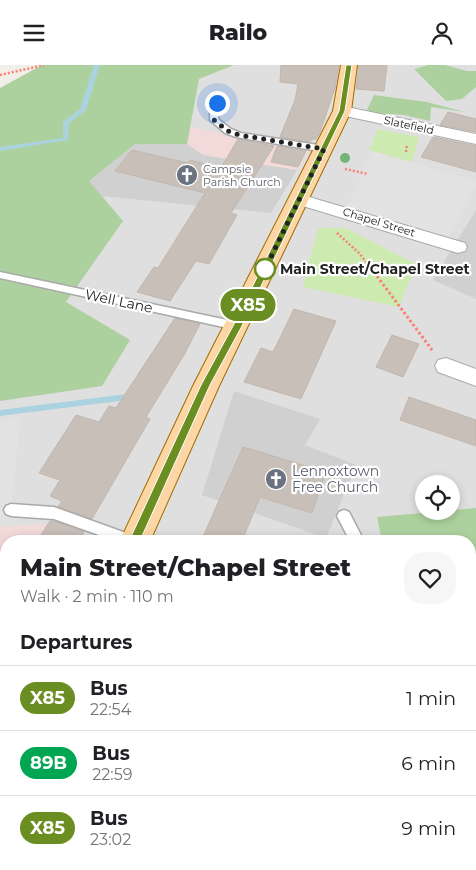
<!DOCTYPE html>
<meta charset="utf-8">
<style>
body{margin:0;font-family:Montserrat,sans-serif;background:#f6f6f6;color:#202124;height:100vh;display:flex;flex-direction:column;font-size:19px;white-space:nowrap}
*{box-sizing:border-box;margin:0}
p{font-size:16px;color:#757577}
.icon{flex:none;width:28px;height:28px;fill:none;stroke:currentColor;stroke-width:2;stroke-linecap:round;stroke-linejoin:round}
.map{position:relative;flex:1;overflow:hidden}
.drawer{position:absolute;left:0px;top:470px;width:476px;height:335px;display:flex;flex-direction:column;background:#fff;border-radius:20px 20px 0 0;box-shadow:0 2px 8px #0003}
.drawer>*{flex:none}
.badge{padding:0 10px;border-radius:16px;font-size:18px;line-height:32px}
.controls{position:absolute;left:415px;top:410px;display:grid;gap:10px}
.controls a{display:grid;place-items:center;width:45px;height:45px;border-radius:50%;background:#fff;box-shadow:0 2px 8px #0003;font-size:25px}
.you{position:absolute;width:25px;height:25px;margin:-12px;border:4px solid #fff;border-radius:50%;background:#1a73e8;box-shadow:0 0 0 8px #1a73e833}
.map>.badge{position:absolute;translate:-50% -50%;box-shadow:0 0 0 2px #fff}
h2{padding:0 20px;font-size:19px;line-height:45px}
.round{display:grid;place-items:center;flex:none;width:52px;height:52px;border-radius:20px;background:#f6f6f6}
.overview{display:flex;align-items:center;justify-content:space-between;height:85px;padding:0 20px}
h1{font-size:24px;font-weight:800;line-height:38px}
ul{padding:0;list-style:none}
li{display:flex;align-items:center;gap:15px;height:65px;padding:0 20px;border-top:1px solid #e0e0e0}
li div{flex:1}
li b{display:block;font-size:19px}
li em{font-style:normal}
li .badge{min-width:55px;font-weight:700;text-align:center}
header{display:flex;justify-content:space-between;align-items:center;height:65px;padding:0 20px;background:#fff;font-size:22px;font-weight:800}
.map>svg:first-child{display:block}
.residential{fill:#e0dfdf;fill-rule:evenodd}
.commercial{fill:#f2dad9}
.religious{fill:#d0d0d0}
.grass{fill:#cdebb0}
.forest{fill:#add19e}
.parking{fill:#e2e2e2}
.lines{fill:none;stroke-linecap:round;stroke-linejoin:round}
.stream{fill:#aad3df;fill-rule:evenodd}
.building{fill:#c7bfb8;stroke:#c4b6ab}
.lane-casing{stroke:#a9a9a9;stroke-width:3}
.street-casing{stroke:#a9a9a9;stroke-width:2}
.primary-casing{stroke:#a06b00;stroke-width:2}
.path-far2{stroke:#fa8072;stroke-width:2.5;stroke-dasharray:2 2;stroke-linecap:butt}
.path-far1{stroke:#fa8072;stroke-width:3;stroke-dasharray:2.5 2.5;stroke-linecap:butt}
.path{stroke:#fa8072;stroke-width:4;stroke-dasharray:3 3;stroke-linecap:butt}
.lane{fill:#fff;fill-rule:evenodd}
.street{fill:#fff;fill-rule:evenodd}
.primary{fill:#fcd6a4;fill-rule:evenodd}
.tree{fill:#74b475}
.line{fill:#6b8e23;stroke:#fff}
.walk{stroke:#222;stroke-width:5;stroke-dasharray:0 9}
.stop-dot{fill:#fff;stroke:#6b8e23;stroke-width:2.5}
.labels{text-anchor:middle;stroke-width:4.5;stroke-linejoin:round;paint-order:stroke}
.far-street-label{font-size:11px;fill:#222;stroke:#fff}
.far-worship-label{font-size:11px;fill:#5b616d;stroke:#fff;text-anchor:start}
.stop-label{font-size:14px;font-weight:bold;fill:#222;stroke:#fff;text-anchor:start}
.street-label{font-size:14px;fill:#222;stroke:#fff}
.worship-label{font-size:14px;fill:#5b616d;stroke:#fff;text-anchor:start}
</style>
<header><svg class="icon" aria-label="menu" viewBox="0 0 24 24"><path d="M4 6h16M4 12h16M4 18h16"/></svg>Railo<svg class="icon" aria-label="person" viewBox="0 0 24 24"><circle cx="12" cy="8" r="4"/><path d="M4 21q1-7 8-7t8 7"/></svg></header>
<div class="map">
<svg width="476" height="805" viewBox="0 0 476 805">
<rect width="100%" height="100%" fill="#f2efe9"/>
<path class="residential" d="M 227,0 L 476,0 L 476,805 L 0,805 L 0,141 L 182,21 ZM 424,419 L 451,419 L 451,446 L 424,446 ZM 6,476 L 470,476 L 470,799 L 6,799 Z"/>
<g class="commercial">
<path d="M 190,62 L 310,85 L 297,105 L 203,90 L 187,79 Z"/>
<path d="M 44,459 L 80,476 L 6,476 L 6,514 L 0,512 L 0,462 Z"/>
</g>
<g class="religious">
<path d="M 135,79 L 187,79 L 203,90 L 297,105 L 271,148 L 101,131 L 89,116 Z"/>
<path d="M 476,145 L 476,234 L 433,215 Z"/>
<path d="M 234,326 L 320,354 L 305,380 L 356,400 L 326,473 L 202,430 Z"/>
</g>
<g class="grass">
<path d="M 378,64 L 419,72 L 412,97 L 369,85 Z"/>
<path d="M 318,163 L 346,163 L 416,199 L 399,242 L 303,222 Z"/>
</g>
<g class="forest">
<path d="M 42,0 L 234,0 L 199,14 L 187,79 L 135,79 L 89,116 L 123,156 L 66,237 L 130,275 L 102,321 L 0,336 L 0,23 Z"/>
<path d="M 428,0 L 445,0 L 467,6 L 476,6 L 476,22 L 462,34 L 446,36 L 414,4 Z"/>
<path d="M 374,30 L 427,37 L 465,47 L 431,42 L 430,56 L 404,50 L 375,48 L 367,45 Z"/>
<path d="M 476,443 L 476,513 L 470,508 L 470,476 L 382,476 L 377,452 Z"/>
</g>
<g class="parking">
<path d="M 372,86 L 476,116 L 476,120 L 448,174 L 374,152 L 348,140 Z"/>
<path d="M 20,353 L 10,454 L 0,455 L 0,355 Z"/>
</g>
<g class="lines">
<g class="stream">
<path d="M 94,0 L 100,0 L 86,45 L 69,58 L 68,75 L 0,86 L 0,82 L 63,73 L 63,57 L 80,44 Z"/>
<path d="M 135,328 L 139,331 L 135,334 L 0,351 L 0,345 Z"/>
</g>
</g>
<g class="building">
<path d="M 281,0 L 339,0 L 335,23 L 320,67 L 316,74 L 312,74 L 310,77 L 280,72 L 295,35 L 298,19 L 280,17 Z"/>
<path d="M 359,0 L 387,0 L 384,26 L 356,24 Z"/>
<path d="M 448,47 L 476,54 L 476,67 L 440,60 Z"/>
<path d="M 433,72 L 476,81 L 476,107 L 421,92 Z"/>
<path d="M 238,74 L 274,81 L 231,148 L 237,150 L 209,199 L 196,196 L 170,236 L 137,227 L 154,202 L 158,203 L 205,128 L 115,106 L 132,85 L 188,98 L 190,95 L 221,103 Z"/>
<path d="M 277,81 L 306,86 L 298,102 L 271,97 Z"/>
<path d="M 294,244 L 336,256 L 301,334 L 244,317 L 261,283 L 273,287 Z"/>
<path d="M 175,253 L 200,259 L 184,290 L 146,352 L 150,354 L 92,454 L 58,442 L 62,436 L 50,431 L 60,415 L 39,408 L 76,350 L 99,357 L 109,341 L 116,343 Z"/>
<path d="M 392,270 L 419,279 L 403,312 L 376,302 Z"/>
<path d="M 409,332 L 476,355 L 476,381 L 400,355 Z"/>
<path d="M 243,382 L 326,407 L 312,448 L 260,432 L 242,476 L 201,476 Z"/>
<path d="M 50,456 L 54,456 L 84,467 L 79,476 L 37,476 Z"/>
</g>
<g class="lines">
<g class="lane-casing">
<g id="lane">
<path d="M 214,36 L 221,38 L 218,54 L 231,64 L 241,68 L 324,81 L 328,84 L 324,87 L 236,72 L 225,68 L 210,55 L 210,47 Z"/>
<path d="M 0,207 L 237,257 L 242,261 L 237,265 L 0,213 Z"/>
<path d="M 11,439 L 54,442 L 137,472 L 139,476 L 116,476 L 54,454 L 11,451 L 6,449 L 4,445 L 6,441 Z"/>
<path d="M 344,445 L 349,447 L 364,476 L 350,476 L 337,451 L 339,447 Z"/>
<path d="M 470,691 L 476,694 L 476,719 L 470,716 Z"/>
</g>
</g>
<g class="street-casing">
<g id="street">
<path d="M 342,41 L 476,69 L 476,79 L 336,49 L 334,46 L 336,43 Z"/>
<path d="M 299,129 L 465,178 L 467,182 L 465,186 L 458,188 L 293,138 L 290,134 L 293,130 Z"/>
<path d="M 446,293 L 476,304 L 476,321 L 438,307 L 435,301 L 438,295 Z"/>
<path d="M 476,709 L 476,741 L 470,742 L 470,710 Z"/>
</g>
</g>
<g class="primary-casing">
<g id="primary">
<path d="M 341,0 L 357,0 L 351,46 L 219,321 L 150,476 L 120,476 L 193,321 L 333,46 Z"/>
<path d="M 6,703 L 6,748 L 0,751 L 0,706 Z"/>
</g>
</g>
<g class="path-far2">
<path d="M 0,10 L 44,0"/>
<path d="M 406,87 L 407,79"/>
<path d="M 345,104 L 368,109"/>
<path d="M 337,168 L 360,189 L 369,201"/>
</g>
<path class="path-far1" d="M 368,199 L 432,285"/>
<path class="path" d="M 460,805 L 463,799"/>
<use href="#lane" class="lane"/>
<use href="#street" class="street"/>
<use href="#primary" class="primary"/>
</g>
<circle class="tree" cx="345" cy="93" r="5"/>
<path class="line" d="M 346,0 L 352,0 L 345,46 L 242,261 L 210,320 L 138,480 L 131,480 L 129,476 L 201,320 L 233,261 L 339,46 Z"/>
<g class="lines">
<path class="walk" d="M 217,38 L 214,47 L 214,55 L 228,66 L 239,70 L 324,84 L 265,204"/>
</g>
<defs>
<g id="church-disc" transform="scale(1.125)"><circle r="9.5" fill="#6b7280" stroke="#fff"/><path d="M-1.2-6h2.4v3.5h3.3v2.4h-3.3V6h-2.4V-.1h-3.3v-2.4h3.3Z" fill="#fff"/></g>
</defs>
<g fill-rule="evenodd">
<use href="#church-disc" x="187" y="110"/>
<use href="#church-disc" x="276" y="414"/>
</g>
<circle class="stop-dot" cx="265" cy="204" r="10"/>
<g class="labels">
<g class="far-street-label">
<text transform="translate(409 60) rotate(12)" y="4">Slatefield</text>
<text transform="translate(379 157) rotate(17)" y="4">Chapel Street</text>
</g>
<g class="far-worship-label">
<text x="203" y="108">Campsie<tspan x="203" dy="13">Parish Church</tspan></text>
</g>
<g class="stop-label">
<text x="280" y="209">Main Street/Chapel Street</text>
</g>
<g class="street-label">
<text transform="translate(119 236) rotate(12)" y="5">Well Lane</text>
</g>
<g class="worship-label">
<text x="292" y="411">Lennoxtown<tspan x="292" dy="16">Free Church</tspan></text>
</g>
</g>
</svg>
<div class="controls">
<a><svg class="icon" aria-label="locate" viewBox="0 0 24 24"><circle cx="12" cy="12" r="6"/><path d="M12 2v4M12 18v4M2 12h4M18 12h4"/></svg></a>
</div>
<div class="you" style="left:217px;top:38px"></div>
<b class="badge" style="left:248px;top:240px;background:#6b8e23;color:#fff">X85</b>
<section class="drawer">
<div class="overview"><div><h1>Main Street/Chapel Street</h1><p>Walk · 2 min · 110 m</p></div><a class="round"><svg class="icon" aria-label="heart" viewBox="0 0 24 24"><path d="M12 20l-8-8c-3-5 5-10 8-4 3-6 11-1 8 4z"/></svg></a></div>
<h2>Departures</h2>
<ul>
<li><span class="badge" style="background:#6b8e23;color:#fff">X85</span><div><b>Bus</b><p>22:54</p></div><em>1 min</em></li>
<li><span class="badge" style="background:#00a651;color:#fff">89B</span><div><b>Bus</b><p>22:59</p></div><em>6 min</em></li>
<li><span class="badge" style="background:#6b8e23;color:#fff">X85</span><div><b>Bus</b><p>23:02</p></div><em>9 min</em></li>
</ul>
</section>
</div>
